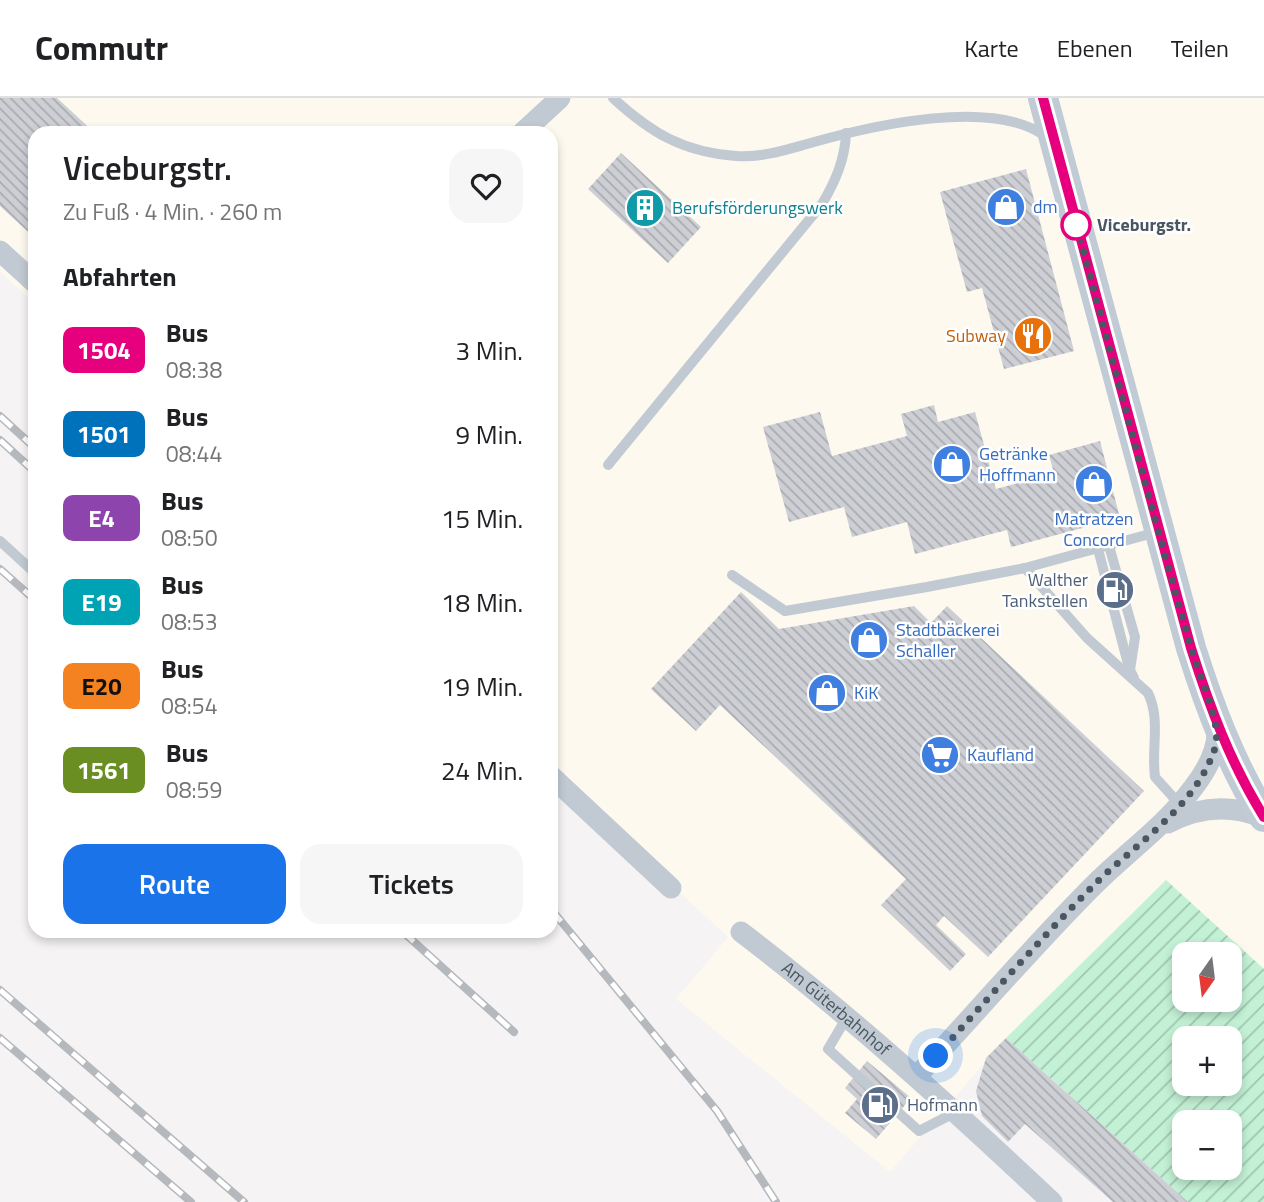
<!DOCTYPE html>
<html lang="de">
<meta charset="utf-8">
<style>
body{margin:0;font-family:"Titillium Web",sans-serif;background:#f6f6f6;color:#202124;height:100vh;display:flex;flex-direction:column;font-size:26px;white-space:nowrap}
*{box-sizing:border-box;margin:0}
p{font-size:23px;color:#757577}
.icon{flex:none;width:38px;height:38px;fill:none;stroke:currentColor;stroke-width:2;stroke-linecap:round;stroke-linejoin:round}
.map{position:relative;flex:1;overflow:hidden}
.side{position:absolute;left:28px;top:28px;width:530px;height:812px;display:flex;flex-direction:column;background:#fff;border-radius:21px;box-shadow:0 4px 10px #0003}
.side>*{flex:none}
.badge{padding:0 14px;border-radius:10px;font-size:24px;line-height:46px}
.needle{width:46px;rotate:194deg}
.buttons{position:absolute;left:1172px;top:844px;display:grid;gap:14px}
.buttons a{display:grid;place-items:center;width:70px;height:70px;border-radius:14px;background:#fff;box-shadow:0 4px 10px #0003;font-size:35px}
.you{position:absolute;width:35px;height:35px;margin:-18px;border:5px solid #fff;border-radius:50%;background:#1a73e8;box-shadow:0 0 0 10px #1a73e833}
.map>.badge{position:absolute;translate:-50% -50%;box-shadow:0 0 0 4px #fff}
h2{padding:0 35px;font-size:26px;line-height:63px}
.round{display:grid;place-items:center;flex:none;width:74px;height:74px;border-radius:21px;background:#f6f6f6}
.overview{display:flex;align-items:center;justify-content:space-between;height:119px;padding:0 35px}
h1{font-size:33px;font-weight:600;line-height:52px}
.action{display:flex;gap:14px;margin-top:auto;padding:14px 35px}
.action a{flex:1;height:80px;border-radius:21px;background:#1a73e8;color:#fff;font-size:28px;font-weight:600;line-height:80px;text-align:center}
.action a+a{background:#f6f6f6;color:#202124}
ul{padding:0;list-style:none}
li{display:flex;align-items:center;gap:21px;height:84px;padding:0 35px}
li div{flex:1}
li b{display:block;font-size:26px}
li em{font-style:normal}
li .badge{min-width:77px;font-weight:700;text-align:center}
header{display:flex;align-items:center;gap:42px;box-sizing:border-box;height:98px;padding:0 35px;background:#fff;border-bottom:2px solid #e0e0e0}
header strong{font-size:33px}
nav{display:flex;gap:38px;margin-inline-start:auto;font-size:24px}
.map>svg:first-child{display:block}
.commercial{fill:#fdf9ef}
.garden{fill:url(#garden-furrows);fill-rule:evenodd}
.building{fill:url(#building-back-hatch)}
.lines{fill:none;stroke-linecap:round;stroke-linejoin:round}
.lane{stroke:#c1cad2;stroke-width:10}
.street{stroke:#c1cad2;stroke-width:21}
.secondary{stroke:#c1cbd6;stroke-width:30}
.rail-casing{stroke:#b5b8bd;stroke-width:8}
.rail{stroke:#fff;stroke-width:5;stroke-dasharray:16;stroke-linecap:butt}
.line-casing{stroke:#fff;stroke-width:16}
.line{stroke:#e6007e;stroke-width:10}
.walk{stroke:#4a5661;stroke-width:7;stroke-dasharray:0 12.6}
.stop-dot{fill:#fff;stroke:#e6007e;stroke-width:3.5}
.labels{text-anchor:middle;stroke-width:5;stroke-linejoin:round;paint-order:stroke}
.shop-label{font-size:18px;fill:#366cbe;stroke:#fff;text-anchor:start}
.culture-label{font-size:18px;fill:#0d838f;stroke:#fff;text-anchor:start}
.stop-label{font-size:18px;font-weight:bold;fill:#4a5661;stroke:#fff;text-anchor:start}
.food-label{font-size:18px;fill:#c56008;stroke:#fff;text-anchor:end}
.service-label{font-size:18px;fill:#4e5e75;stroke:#fff;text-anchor:end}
.street-label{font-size:18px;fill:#4a5661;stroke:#fff}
</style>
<header>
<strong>Commutr</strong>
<nav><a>Karte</a><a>Ebenen</a><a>Teilen</a></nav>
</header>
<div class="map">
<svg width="1264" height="1104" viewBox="0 0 1264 1104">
<defs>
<pattern id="garden-furrows" width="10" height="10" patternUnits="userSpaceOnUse" patternTransform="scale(1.75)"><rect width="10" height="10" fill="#c3f1d5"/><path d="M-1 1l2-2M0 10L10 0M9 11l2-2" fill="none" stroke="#a0c6b0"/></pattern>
<pattern id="building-back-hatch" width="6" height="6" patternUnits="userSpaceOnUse" patternTransform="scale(1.75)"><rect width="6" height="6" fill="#cdcfd5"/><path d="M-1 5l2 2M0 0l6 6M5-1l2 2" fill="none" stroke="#a8abb0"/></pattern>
</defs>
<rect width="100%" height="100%" fill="#f5f3f3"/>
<path class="commercial" d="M 0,0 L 1264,0 L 1264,871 L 1166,783 L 1006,940 L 890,1074 L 676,901 L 728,839 L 551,677 L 551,35 L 35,35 L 35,206 L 0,174 Z"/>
<path class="garden" d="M 1166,782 L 1264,871 L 1264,1104 L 1188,1104 L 1006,940 ZM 1185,856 L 1230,856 L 1230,901 L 1185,901 ZM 1185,940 L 1230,940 L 1230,985 L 1185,985 ZM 1185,1024 L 1230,1024 L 1230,1069 L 1185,1069 Z"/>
<g class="building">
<path d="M 0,0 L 57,0 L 95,35 L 35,35 L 35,140 L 0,108 Z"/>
<path d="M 621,55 L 701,129 L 668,165 L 588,91 Z"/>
<path d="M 1026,71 L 1074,253 L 1004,271 L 982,190 L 967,194 L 940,94 Z"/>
<path d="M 934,307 L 938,324 L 975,314 L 996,391 L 1054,375 L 1049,357 L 1100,343 L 1120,420 L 1011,449 L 1007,432 L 915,456 L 907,424 L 852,439 L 844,409 L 789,424 L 763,329 L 820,314 L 832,358 L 907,338 L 901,316 Z"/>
<path d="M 741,494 L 779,531 L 914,508 L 931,525 L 947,508 L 1144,693 L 988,859 L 944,818 L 936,827 L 966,856 L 950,873 L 881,807 L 906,781 L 720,607 L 696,633 L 651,591 Z"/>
<path d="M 1006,940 L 1059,988 L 1188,1104 L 1113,1104 L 1025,1026 L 1008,1044 L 982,1018 L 976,993 L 986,960 Z"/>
<path d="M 867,963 L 911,1000 L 876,1041 L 845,1015 L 857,1001 L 845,990 Z"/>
</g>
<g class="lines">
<g class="lane">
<path d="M 613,0 C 651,35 683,54 736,58 C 763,60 788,51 814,44 C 875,27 993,0 1045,38"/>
<path d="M 608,367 L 822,106 C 835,84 845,62 846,35"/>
<path d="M 0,443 L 35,475"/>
<path d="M 1109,448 L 1135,539 L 1130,572 L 1134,580"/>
<path d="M 1098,451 L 1128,566"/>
<path d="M 1025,470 L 1087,540 L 1148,595 C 1161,622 1151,650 1155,679 L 1182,709"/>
<path d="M 732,477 L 785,513 L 927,489 L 1025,470 L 1157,434"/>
<path d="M 847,919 L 828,951 L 919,1033 L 956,1014"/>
</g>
<g class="street">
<path d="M 522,35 L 560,0"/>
<path d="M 0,153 L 35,185"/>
<path d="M 551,678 L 671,790"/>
<path d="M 1168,725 C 1200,708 1231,706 1264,720"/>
<path id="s1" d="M 741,834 C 850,917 952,1010 1052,1104"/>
<path d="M 917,978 C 976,915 1033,848 1094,787 C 1127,754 1165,728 1193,690 C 1207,672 1219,651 1217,628"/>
</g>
<path class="secondary" d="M 1043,0 L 1191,550 C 1210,610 1231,666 1264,719"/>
<g class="rail-casing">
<g id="rail">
<path d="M 0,318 L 35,350"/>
<path d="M 0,342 L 35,374"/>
<path d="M 0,471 L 35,502"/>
<path d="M 551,811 L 717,1013 L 776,1104"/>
<path d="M 402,833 L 514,934"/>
<path d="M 0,892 L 244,1104"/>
<path d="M 0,940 L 191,1104"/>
</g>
</g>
<use href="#rail" class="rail"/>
</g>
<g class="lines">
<g class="line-casing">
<path id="line" d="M 1043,0 L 1191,550 C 1210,610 1231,666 1264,719"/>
</g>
<use href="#line" class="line"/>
<path class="walk" d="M 936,958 C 988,901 1039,842 1094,787 C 1135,746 1196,709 1215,650 C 1223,626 1198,575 1191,549 C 1150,408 1114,266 1076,125 L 1076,127"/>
</g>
<defs>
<g id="shop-disc" transform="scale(2.0125)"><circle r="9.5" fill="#3f7fe0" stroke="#fff"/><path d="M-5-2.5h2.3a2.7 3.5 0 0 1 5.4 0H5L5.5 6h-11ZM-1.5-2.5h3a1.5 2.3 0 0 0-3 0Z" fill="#fff"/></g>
<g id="building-disc" transform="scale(2.0125)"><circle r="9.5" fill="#0f9aa8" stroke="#fff"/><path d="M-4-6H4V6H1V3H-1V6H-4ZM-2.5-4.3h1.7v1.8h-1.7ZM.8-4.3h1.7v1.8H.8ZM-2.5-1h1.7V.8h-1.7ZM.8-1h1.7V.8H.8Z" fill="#fff"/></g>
<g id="restaurant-disc" transform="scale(2.0125)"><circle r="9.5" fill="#e8710a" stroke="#fff"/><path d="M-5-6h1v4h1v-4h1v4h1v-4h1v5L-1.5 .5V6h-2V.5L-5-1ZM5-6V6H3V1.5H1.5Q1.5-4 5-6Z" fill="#fff"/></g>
<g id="fuel-disc" transform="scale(2.0125)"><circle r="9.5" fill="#5c6f8a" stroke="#fff"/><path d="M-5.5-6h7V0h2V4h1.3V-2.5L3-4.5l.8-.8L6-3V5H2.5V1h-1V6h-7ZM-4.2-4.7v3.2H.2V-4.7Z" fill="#fff"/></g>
<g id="supermarket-disc" transform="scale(2.0125)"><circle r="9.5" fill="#3f7fe0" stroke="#fff"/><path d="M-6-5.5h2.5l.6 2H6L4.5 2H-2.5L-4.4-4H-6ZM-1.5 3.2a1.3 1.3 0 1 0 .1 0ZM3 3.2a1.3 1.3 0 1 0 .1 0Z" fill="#fff"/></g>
</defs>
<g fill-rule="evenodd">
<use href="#shop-disc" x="1006" y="109"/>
<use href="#building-disc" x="645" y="110"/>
<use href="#restaurant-disc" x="1033" y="238"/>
<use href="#shop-disc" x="952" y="366"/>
<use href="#shop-disc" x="1094" y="386"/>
<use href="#fuel-disc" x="1115" y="492"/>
<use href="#shop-disc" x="869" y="542"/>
<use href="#shop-disc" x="827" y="595"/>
<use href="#supermarket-disc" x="940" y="657"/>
<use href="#fuel-disc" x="880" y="1007"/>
</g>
<circle class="stop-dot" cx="1076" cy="127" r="14"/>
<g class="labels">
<g class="shop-label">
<text x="1033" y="115">dm</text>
<text x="979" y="362">Getränke<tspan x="979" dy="21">Hoffmann</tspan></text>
<text x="1094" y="427" text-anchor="middle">Matratzen<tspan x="1094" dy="21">Concord</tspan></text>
<text x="896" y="538">Stadtbäckerei<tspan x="896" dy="21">Schaller</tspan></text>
<text x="854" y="601">KiK</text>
<text x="967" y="663">Kaufland</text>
</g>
<g class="culture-label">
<text x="672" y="116">Berufsförderungswerk</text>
</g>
<g class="stop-label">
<text x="1097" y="133">Viceburgstr.</text>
</g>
<g class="food-label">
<text x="1006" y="244">Subway</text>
</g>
<g class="service-label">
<text x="1088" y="488">Walther<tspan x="1088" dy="21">Tankstellen</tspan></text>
<text x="907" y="1013" text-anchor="start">Hofmann</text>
</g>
<g class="street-label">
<text dy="6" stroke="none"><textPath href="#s1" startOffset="122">Am Güterbahnhof</textPath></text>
</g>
</g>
</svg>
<div class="buttons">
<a><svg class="needle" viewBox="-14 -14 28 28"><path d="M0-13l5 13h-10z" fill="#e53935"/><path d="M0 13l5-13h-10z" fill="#757577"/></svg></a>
<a>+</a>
<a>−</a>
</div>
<div class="you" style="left:936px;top:958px"></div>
<section class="side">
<div class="overview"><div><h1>Viceburgstr.</h1><p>Zu Fuß · 4 Min. · 260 m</p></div><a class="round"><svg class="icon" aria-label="heart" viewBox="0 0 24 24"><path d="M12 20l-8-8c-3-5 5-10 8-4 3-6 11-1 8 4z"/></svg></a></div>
<h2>Abfahrten</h2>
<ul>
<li><span class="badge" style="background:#e6007e;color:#fff">1504</span><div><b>Bus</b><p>08:38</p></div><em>3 Min.</em></li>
<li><span class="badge" style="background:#0072bc;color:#fff">1501</span><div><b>Bus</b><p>08:44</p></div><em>9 Min.</em></li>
<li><span class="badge" style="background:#8e44ad;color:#fff">E4</span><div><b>Bus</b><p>08:50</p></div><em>15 Min.</em></li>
<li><span class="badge" style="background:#00a3b4;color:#fff">E19</span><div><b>Bus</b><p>08:53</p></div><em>18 Min.</em></li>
<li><span class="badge" style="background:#f58220;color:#111">E20</span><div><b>Bus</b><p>08:54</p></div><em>19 Min.</em></li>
<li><span class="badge" style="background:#6b8e23;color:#fff">1561</span><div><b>Bus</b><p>08:59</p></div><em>24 Min.</em></li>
</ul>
<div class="action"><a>Route</a><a>Tickets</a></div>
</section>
</div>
